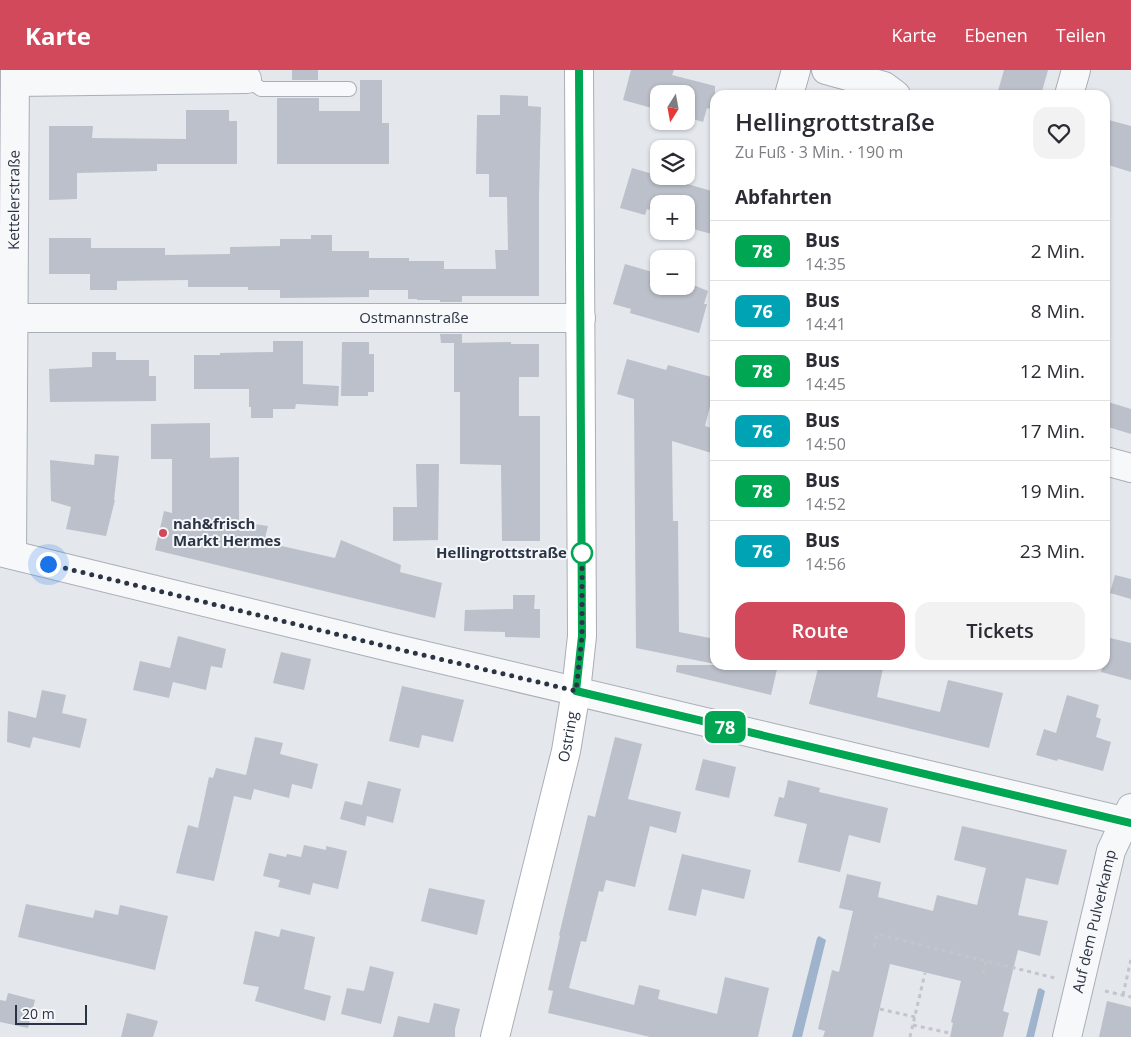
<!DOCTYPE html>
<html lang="de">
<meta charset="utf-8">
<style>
body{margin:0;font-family:"Open Sans",sans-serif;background:#f2f2f3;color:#2b2b33;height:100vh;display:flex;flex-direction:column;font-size:19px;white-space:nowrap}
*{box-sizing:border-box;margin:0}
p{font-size:16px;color:#7c7c81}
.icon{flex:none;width:28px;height:28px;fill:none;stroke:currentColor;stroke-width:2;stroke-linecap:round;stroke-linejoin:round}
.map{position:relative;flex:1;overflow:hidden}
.side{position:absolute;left:710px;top:20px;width:400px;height:580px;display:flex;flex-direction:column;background:#fff;border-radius:15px;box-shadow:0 1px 4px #0004}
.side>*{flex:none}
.badge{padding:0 10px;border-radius:8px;font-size:18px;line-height:32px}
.needle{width:32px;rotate:191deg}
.buttons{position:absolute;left:650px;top:15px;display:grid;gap:10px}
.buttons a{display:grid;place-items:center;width:45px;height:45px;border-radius:10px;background:#fff;box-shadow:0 1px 4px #0004;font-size:25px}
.scale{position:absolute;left:15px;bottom:12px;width:72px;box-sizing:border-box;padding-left:5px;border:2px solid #2b3445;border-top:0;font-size:14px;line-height:18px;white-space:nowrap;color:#2b3445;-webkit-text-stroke:4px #f4f6f9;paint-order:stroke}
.you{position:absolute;width:25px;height:25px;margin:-12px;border:4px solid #fff;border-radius:50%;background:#1a73e8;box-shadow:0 0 0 8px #1a73e833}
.map>.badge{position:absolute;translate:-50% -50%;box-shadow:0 0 0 2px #fff}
h2{padding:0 25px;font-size:19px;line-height:45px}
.round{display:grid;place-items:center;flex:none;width:52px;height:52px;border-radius:15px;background:#f2f2f3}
.head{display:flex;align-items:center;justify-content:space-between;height:85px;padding:0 25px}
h1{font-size:24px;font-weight:600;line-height:38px}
.button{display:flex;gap:10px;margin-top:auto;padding:10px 25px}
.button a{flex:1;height:58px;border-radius:15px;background:#d1495b;color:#fff;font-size:20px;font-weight:600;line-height:58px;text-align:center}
.button a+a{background:#f2f2f3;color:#2b2b33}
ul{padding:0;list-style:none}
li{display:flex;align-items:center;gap:15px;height:60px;padding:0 25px;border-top:1px solid #e1e1e2}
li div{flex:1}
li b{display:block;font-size:19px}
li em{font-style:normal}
li .badge{min-width:55px;font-weight:700;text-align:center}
header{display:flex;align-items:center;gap:30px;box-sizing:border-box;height:70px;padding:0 25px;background:#d1495b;color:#fff}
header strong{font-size:24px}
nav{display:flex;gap:28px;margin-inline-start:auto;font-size:18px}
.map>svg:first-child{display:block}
.water{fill:#9fb4cc}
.building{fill:#bbc0ca}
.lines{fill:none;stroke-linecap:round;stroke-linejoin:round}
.lane-casing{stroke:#a9aeb7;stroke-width:16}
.street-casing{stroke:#a9aeb7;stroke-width:30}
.secondary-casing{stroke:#a9aeb7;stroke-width:30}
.path{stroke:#c2c5cb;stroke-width:3;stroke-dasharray:4 4;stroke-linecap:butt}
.lane{stroke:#f7f8fa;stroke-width:14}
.street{stroke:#f7f8fa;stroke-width:28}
.secondary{stroke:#fff;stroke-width:28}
.line-casing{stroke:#fff;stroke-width:11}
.line{stroke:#00a651;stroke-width:8}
.walk{stroke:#2b3445;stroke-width:5;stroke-dasharray:0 9}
.poi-dot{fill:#d1495b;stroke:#f4f6f9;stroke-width:2}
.stop-dot{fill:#fff;stroke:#00a651;stroke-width:2.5}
.labels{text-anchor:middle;stroke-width:4;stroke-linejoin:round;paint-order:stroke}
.street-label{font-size:15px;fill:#2b3445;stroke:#f4f6f9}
.poi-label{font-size:15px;font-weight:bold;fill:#2b3445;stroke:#f4f6f9;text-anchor:start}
.stop-label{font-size:15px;font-weight:bold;fill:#2b3445;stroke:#f4f6f9;text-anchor:end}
</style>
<header>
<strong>Karte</strong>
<nav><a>Karte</a><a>Ebenen</a><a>Teilen</a></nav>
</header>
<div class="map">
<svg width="1131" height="967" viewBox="0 0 1131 967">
<rect width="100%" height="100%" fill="#e4e7ec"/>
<g class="water">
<path d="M 819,866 L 826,870 L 802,967 L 792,967 L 817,868 Z"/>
<path d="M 1040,918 L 1045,921 L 1034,967 L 1026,967 L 1038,919 Z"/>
</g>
<g class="building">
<rect x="292" y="0" width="26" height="10"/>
<path d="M 631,0 L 674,0 L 672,5 L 715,16 L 715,40 L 707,38 L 703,52 L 686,47 L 686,24 L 659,24 L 659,40 L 623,30 Z"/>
<path d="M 1004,0 L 1048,0 L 1041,25 L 1013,25 L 998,21 Z"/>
<path d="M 360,10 L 382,10 L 382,53 L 389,53 L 389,94 L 277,94 L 277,28 L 319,28 L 319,41 L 360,41 Z"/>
<path d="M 500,25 L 528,26 L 528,36 L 541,37 L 539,127 L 539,226 L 462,226 L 462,232 L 440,232 L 440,230 L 417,230 L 417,229 L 408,229 L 408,220 L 369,220 L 369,227 L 280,228 L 280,220 L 248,220 L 248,217 L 188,217 L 188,210 L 117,211 L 117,220 L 90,220 L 90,204 L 49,204 L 49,168 L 91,168 L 91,178 L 165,178 L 165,185 L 230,184 L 230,177 L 280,176 L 280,169 L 311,169 L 311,165 L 332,165 L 332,181 L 369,181 L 369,188 L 409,188 L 409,191 L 444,191 L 444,199 L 496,199 L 495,180 L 508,180 L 507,127 L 489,127 L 489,104 L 476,104 L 477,45 L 500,45 Z"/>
<path d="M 186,40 L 229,40 L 229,51 L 237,51 L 237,94 L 157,94 L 157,101 L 77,103 L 77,129 L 49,130 L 49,56 L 93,56 L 92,68 L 186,69 Z"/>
<path d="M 1105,49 L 1131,56 L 1131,102 L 1105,94 Z"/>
<path d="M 632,98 L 715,122 L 715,165 L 686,157 L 686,134 L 659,134 L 659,143 L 647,139 L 645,145 L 620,138 Z"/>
<path d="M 625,194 L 659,204 L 659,216 L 686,216 L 686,212 L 708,221 L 704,234 L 707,234 L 699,263 L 630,243 L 631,239 L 613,234 Z"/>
<path d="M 440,264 L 462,264 L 462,273 L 441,273 Z"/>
<path d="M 273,271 L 303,271 L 303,314 L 339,316 L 338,336 L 296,334 L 295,339 L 273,339 L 273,348 L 251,348 L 251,337 L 249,337 L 249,319 L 194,319 L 194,285 L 220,285 L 220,283 L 273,282 Z"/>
<path d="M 342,272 L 369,272 L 369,284 L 374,284 L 374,322 L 368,322 L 368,326 L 341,326 Z"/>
<path d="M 511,272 L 511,274 L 539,274 L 539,307 L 519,307 L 519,346 L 540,346 L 540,471 L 502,471 L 501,395 L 460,394 L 460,322 L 454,322 L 454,273 Z"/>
<path d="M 92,282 L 116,282 L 116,290 L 149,290 L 149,306 L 156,306 L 156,331 L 50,332 L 49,299 L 92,297 Z"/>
<path d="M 627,289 L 666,300 L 668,295 L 715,308 L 715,317 L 705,356 L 715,359 L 715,384 L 672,371 L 673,451 L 678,451 L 679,562 L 715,569 L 715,594 L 636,578 L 634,329 L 617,324 Z"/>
<path d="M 1105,331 L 1131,339 L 1131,364 L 1105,356 Z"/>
<path d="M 210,353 L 210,388 L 239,387 L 239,452 L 268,456 L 264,472 L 335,488 L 341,470 L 401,495 L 400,502 L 442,513 L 435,548 L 155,480 L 164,441 L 172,443 L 172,389 L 151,389 L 151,354 Z"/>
<path d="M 95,384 L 119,386 L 114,430 L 115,430 L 106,466 L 66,459 L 71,437 L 51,431 L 50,390 L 94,395 Z"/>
<path d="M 416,394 L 439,394 L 438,470 L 393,471 L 393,437 L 417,437 Z"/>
<path d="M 1115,505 L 1131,509 L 1131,529 L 1110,523 Z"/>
<path d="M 513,525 L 535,525 L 534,539 L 540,539 L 540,568 L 505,567 L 505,562 L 464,561 L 465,540 L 513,539 Z"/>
<path d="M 178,566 L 226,579 L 222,598 L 211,596 L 206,620 L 173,612 L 169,628 L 133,620 L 140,591 L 170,598 Z"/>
<path d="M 1110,568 L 1131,573 L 1131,610 L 1101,602 L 1103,595 L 1105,595 L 1105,587 Z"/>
<path d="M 281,582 L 311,589 L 304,620 L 273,613 Z"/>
<path d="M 677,595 L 778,595 L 771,625 L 676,602 Z"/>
<path d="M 819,595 L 870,595 L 883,598 L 877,627 L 940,642 L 948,610 L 1003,623 L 989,678 L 809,634 Z"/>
<path d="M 402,616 L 464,630 L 453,672 L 422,665 L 419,678 L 389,671 Z"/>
<path d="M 42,620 L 66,625 L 62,643 L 87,649 L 80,678 L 33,667 L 30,678 L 7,672 L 8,641 L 36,648 Z"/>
<path d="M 1067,625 L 1099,635 L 1096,647 L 1101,649 L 1096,667 L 1111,672 L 1103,701 L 1058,689 L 1057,691 L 1036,685 L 1044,659 L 1056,663 Z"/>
<path d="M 255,667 L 283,673 L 280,684 L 318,694 L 312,719 L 292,714 L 289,728 L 254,719 L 251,730 L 234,726 L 214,811 L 176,803 L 188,755 L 198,758 L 209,707 L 213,708 L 216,698 L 246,705 Z"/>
<path d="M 615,667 L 642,674 L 628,729 L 681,742 L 676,763 L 650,756 L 635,817 L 606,810 L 603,822 L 599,821 L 586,872 L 581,871 L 569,918 L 634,935 L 639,915 L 660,920 L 658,929 L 717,944 L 725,907 L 769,918 L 758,967 L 650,967 L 548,943 L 553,921 L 548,920 L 560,866 L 559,865 L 588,745 L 595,747 Z"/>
<path d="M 703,689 L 736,697 L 729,728 L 695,720 Z"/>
<path d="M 788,710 L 820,718 L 819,722 L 888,738 L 880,773 L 849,765 L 840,802 L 798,792 L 807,754 L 774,746 L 779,727 L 784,728 Z"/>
<path d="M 368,711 L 401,719 L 393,753 L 367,746 L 365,756 L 340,749 L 345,731 L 362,735 Z"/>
<path d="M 962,756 L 1067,780 L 1058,815 L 1026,808 L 1018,845 L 1048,851 L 1040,886 L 1018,880 L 1003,941 L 1009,943 L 1003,967 L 950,967 L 953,953 L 951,952 L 961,911 L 890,894 L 873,967 L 823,967 L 825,961 L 818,959 L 829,913 L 832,900 L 839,902 L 853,841 L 839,838 L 847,804 L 881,812 L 878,827 L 933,841 L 937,825 L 977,835 L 986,798 L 954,790 Z"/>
<path d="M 304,775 L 326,780 L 326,776 L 347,781 L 338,819 L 313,813 L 310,825 L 278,817 L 280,810 L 263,806 L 269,783 L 286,787 L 287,784 L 301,787 Z"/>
<path d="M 682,784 L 751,800 L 744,829 L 702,819 L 696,846 L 668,840 Z"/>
<path d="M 429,818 L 485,830 L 477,865 L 421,851 Z"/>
<path d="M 26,834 L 93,848 L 95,840 L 118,845 L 120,835 L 168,846 L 155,900 L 18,867 Z"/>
<path d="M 281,859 L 315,867 L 304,919 L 331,926 L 325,951 L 255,931 L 259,917 L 243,914 L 255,861 L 279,867 Z"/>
<path d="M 370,896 L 394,902 L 381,954 L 341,944 L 347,918 L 364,921 Z"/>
<path d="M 8,923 L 35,930 L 28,958 L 0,952 L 0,930 L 6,931 Z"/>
<path d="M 1107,931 L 1131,937 L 1131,967 L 1099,967 Z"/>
<path d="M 434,933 L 460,939 L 455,959 L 455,967 L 393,967 L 398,946 L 429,953 Z"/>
<path d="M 127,943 L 158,951 L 153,967 L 121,967 Z"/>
</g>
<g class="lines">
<g class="lane-casing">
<path id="lane" d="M 247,9 L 261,19 L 349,19"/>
</g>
<g class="street-casing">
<g id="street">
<path d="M 826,0 L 884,16 L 896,25"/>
<path d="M 15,12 L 247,9"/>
<path d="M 789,25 L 796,0"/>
<path d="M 1069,25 L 1076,0"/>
<path id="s1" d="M 15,248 L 581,248"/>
<path d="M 1105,391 L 1131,398"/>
<path d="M 0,482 L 389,577 L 1131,753"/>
<path id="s2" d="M 12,484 L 15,0"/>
<path id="s3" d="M 1067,967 L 1111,781 L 1131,738"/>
</g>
</g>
<g class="secondary-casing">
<g id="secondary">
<path id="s4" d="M 495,967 L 566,681 L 576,621 L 582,566 L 579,0"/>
</g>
</g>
<g class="path">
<path d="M 874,877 L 877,864 L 1055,908"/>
<path d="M 983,903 L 986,891"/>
<path d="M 1105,921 L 1131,927"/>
<path d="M 1123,925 L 1131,889"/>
<path d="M 880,939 L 915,947"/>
<path d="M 913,955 L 949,963"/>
<path d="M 910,967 L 925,903"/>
</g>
<use href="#lane" class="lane"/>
<use href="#street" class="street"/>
<use href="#secondary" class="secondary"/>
</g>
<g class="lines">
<g class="line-casing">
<path id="line" d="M 579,0 L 582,566 L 576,621 L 1131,753"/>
</g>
<use href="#line" class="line"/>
<path class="walk" d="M 48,494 L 389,577 L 576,621 L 582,566 L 582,483"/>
</g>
<circle class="poi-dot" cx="163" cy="463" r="5"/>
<circle class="stop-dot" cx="582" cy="483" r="10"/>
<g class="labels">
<g class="street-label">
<text dy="5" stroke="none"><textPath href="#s2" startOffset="354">Kettelerstraße</textPath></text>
<text dy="5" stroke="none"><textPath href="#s1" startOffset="399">Ostmannstraße</textPath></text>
<text dy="5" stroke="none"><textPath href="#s4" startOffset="309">Ostring</textPath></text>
<text dy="5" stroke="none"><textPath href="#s3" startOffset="119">Auf dem Pulverkamp</textPath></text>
</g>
<g class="poi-label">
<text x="173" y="459">nah&amp;frisch<tspan x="173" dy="17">Markt Hermes</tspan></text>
</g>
<g class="stop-label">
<text x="567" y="488">Hellingrottstraße</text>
</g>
</g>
</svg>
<div class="buttons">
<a><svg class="needle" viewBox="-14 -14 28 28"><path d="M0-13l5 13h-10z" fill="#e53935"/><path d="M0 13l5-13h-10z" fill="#7c7c81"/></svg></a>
<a><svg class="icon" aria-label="layers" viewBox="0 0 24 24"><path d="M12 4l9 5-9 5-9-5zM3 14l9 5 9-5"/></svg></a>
<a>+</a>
<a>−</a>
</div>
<div class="scale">20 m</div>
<div class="you" style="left:48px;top:494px"></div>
<b class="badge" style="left:725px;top:657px;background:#00a651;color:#fff">78</b>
<section class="side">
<div class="head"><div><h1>Hellingrottstraße</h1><p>Zu Fuß · 3 Min. · 190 m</p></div><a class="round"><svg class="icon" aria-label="heart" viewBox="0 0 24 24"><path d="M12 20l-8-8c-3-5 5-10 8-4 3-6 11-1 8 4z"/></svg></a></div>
<h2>Abfahrten</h2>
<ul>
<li><span class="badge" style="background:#00a651;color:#fff">78</span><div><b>Bus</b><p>14:35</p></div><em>2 Min.</em></li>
<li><span class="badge" style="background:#00a3b4;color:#fff">76</span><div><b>Bus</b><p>14:41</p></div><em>8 Min.</em></li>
<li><span class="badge" style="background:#00a651;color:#fff">78</span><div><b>Bus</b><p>14:45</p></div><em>12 Min.</em></li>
<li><span class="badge" style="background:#00a3b4;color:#fff">76</span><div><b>Bus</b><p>14:50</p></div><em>17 Min.</em></li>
<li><span class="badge" style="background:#00a651;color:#fff">78</span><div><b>Bus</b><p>14:52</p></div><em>19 Min.</em></li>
<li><span class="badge" style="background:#00a3b4;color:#fff">76</span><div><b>Bus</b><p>14:56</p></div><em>23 Min.</em></li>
</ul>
<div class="button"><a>Route</a><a>Tickets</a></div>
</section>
</div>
